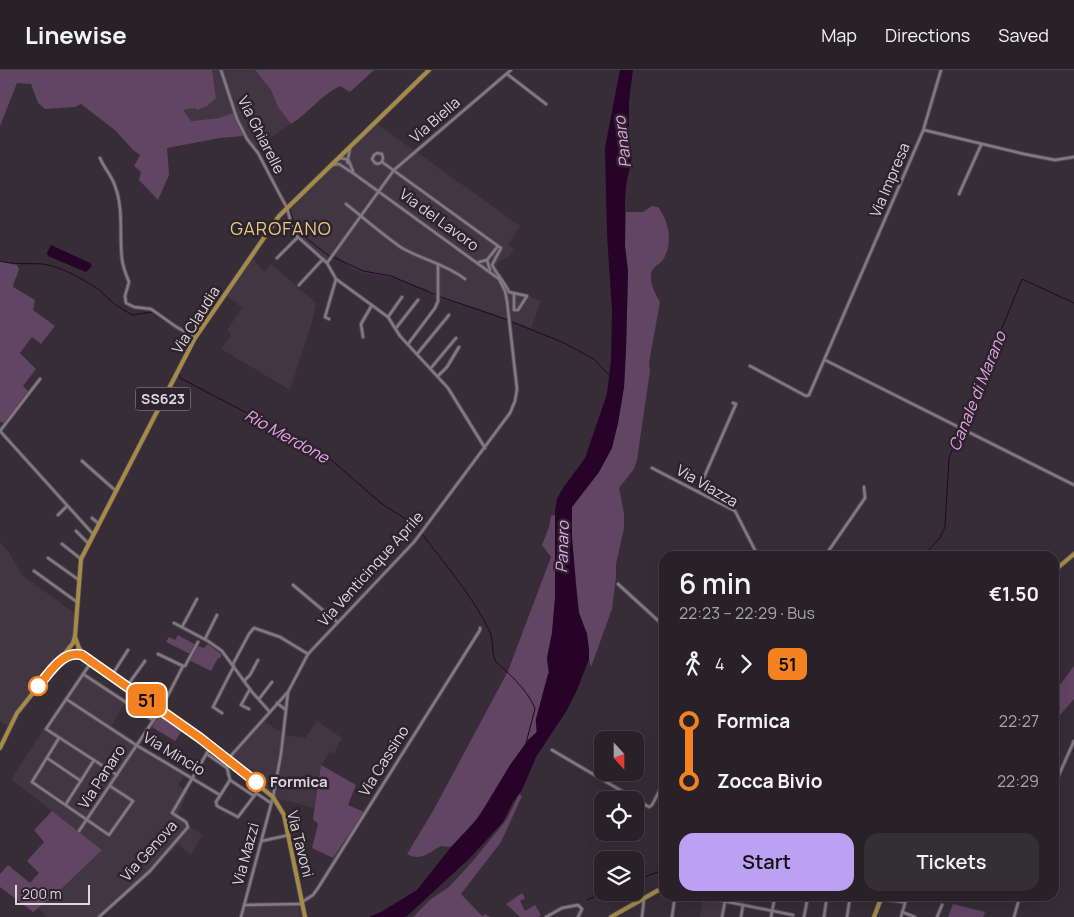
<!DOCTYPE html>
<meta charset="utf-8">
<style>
body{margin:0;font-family:Manrope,sans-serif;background:#342f34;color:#f1f3f6;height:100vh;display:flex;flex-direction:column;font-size:19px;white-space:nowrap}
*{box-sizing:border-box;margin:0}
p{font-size:16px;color:#a5a4a8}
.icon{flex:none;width:28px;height:28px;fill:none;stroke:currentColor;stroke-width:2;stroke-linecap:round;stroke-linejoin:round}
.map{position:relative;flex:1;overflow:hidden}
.side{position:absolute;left:659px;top:481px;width:400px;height:350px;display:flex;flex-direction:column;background:#282228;border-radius:15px;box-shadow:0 5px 20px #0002,0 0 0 1px #443f45}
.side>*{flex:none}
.badge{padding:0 10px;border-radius:8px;font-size:18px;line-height:32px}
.needle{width:32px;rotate:159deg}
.fabs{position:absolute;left:594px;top:661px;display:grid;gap:10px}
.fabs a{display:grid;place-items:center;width:50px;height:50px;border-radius:10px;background:#282228;box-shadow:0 5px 20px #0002,0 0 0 1px #443f45;font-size:25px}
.scale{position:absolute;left:15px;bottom:12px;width:75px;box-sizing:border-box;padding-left:5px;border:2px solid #ddd7dd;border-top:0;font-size:14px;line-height:18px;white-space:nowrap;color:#ddd7dd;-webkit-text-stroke:4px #2c232c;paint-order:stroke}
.map>.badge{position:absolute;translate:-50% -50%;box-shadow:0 0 0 2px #fff}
.legs{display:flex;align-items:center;gap:8px;height:55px;padding:0 20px;font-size:16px}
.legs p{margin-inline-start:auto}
.head{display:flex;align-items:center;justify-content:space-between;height:85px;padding:0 20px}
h1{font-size:28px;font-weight:600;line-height:38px}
.primary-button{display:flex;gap:10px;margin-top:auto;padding:10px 20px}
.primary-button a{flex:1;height:58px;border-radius:15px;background:#bca0f2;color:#111;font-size:20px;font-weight:600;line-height:58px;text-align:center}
.primary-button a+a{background:#342f34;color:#f1f3f6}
ul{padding:0 20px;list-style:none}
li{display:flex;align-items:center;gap:18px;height:60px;font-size:19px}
li i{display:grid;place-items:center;width:8px;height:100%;margin:0 6px;background:currentColor}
li i::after{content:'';width:12px;height:12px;margin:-6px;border:4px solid;border-radius:50%;background:#282228}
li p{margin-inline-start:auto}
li:first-child i{background:linear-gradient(#0000 50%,currentColor 0)}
li:last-child i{background:linear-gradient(currentColor 50%,#0000 0)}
header{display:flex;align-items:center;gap:30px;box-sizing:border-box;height:70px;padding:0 25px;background:#282228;border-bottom:1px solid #443f45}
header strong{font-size:24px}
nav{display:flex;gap:28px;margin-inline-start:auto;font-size:18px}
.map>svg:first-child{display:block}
.built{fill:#433643}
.green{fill:#624463}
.water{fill:#270329}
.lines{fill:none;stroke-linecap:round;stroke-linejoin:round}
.stream{stroke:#270329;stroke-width:1}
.river{stroke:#270329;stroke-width:4.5}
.minor-casing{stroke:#534b53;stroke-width:4.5}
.major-casing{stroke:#534b53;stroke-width:5.5}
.minor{stroke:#837983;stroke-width:2.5}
.major{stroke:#a58a48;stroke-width:4}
.line-1-casing{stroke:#fff;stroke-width:11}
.line-1{stroke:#f58220;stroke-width:8}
.stop-1-dot{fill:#fff;stroke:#f58220;stroke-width:2.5}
.labels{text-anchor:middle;stroke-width:5;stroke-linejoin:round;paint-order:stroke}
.shield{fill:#2c232c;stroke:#a8a1a8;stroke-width:1}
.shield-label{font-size:14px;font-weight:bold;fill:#ddd7dd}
.street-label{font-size:15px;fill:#ddd7dd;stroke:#2c232c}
.stop-label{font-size:15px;font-weight:bold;fill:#ddd7dd;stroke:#2c232c;text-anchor:start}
.water-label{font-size:16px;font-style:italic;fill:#e6a5e6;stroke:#2c232c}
.quarter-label{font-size:18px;letter-spacing:1px;fill:#e6c97e;stroke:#2c232c}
</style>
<header>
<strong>Linewise</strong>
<nav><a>Map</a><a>Directions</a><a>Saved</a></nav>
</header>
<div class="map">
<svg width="1074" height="847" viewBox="0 0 1074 847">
<rect width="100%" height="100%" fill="#362d36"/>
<g class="built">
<path d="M 212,0 L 255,0 L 271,20 L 278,37 L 291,54 L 254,78 L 242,64 L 233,43 L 219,48 L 191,51 L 183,40 L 195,38 L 216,28 Z"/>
<path d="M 373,51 L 520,156 L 508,174 L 514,180 L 506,189 L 501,190 L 496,197 L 504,208 L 509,221 L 527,225 L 541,231 L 531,258 L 477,238 L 435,227 L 428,220 L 395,208 L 364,203 L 351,198 L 332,182 L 324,192 L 295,161 L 286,140 Z"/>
<path d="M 251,186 L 264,202 L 271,194 L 316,233 L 311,256 L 290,320 L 221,279 L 231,265 L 227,260 L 242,238 L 226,225 Z"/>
<path d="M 0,472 L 8,481 L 22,505 L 76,544 L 73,584 L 57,596 L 31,624 L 10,657 L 0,651 Z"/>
<path d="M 80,604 L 124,633 L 110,659 L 184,706 L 178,715 L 188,722 L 176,747 L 202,765 L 191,785 L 178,774 L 146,807 L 102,847 L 47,847 L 39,838 L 56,824 L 102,780 L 11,709 Z"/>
<path d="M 263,650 L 285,665 L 305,668 L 317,651 L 342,668 L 334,683 L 330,682 L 321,695 L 315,738 L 272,727 L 226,689 Z"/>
<path d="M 703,829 L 723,833 L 720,847 L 700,847 Z"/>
<path d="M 244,837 L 300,837 L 302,847 L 241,847 Z"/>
</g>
<g class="green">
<path d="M 0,0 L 212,0 L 216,28 L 207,36 L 197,40 L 195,38 L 183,40 L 191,51 L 219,48 L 233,43 L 244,66 L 220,68 L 167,78 L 169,105 L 158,130 L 139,110 L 141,102 L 134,96 L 140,85 L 133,80 L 116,61 L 81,34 L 75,37 L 45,39 L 38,33 L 31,14 L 17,13 L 0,56 Z"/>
<path d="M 255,0 L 374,0 L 350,22 L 340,16 C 321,25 309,43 291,54 L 278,37 L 271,20 Z"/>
<path d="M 652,136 L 658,137 C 669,151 673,172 664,188 C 662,193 656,195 653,199 C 647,208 655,224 660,232 L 649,293 L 650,301 L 637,390 L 634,399 L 619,418 L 624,443 L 624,458 L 616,494 L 616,507 L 612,539 L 591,597 L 589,589 L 589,580 L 587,564 L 579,543 L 572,468 L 572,437 L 599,402 L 611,378 L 618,353 L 624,317 L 626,279 L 628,201 L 625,176 L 626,142 L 643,142 Z"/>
<path d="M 0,191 L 17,195 L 19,199 C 18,205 14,210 13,217 L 35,230 L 33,240 L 55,256 L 41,274 L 32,267 L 20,283 L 36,299 L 23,316 L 30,323 L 6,353 L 0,352 Z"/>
<path d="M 555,445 L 555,528 L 552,563 L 547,588 L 550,612 L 538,650 L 539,660 C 513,686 499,719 477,748 C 470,759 461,768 451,777 L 441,776 C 430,782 420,792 407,784 L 433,741 L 508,601 L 551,487 L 542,475 L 549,457 L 551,446 Z"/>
<path d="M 178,565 L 196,575 L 190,584 L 166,572 L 169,567 L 175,570 Z"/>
<path d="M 208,574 L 222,585 L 220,588 L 218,588 L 211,601 L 189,590 L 197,576 L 204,578 Z"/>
<path d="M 1074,596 L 1074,629 L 1060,645 L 1054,657 L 1054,623 Z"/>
<path d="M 160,643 L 183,659 L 175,671 L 152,657 Z"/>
<path d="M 321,695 L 356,715 L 348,735 L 364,742 L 333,788 L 312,778 L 318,754 L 313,749 Z"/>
<path d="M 519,724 L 522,726 L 501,772 L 461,824 L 482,846 L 485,844 L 491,847 L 413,847 L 431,829 L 449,817 L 472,792 L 507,749 Z"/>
<path d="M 52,741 L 102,780 L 56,824 L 33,842 L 0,817 L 0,804 L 8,795 L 30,813 L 39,803 L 27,791 L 44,772 L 34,760 Z"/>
<path d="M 522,823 L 525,828 L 520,831 L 525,841 L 535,835 L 541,845 L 538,847 L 520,847 L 506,834 Z"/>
<path d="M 953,834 L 985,842 L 983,847 L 948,847 Z"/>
</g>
<g class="water">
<path d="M 620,0 L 633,0 L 629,31 L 629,70 L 632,86 L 626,116 L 625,132 L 625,176 L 628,201 L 626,279 L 624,317 L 618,353 L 612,378 L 599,402 L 572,437 L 572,468 L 576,517 L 579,543 L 587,564 L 589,580 L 589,589 L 577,620 L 567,640 L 536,687 L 522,720 L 513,732 L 503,752 L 470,788 L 407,846 L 404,847 L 369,847 L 381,842 L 417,820 L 451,777 L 478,748 L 510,695 L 528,670 L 539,660 L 538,650 L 550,612 L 547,588 L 552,563 L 555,528 L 555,441 L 557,429 L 563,418 L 585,388 L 607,324 L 611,290 L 612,241 L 607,164 L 605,78 Z"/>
<path d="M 51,175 L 90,193 L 92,196 L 86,202 L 48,186 L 47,183 Z"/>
</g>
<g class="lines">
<g class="stream">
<path d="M 290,140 L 296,160 L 329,186"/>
<path d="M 333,187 L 363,201 L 391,206 L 441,227 L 508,250"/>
<path d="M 0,191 C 15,195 28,193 42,194 C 59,195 89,212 102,222"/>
<path d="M 102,223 L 116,235 L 132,245 L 152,242 L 172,256"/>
<path d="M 512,252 L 562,272 L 594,289 L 609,305"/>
<path d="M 178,259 L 193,269"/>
<path d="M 196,271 L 179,304 L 180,308 L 293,367 L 329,388 L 382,434 L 409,451 L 419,461"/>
<path d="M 422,464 C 445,494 474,528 490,562 C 494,572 491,583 496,592 C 509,603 530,623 535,639 L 526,673"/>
<path d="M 923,486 L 939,469 L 945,457 L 949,388 L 1022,209 L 1074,233"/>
<path d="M 635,811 L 660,801 L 664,798"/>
<path d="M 587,830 L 605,822"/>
</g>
<path class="river" d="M 539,663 L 538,650 L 550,605"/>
<g class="minor-casing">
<g id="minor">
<path d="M 221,0 L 237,49 L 247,69 L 258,83 L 280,125 L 287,138 L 293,160 L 298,167 L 327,193 L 336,209 L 388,247 L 400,266 L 448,318 L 485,378"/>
<path d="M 507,4 L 546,34"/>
<path d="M 924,60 L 1024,84 L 1055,90 L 1074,87"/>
<path d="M 350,78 L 348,89 L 353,101"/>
<path d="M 100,88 C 104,98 112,106 115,116 C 124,140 119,164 122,189 C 123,198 126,204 129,212 L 125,226 L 126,233 L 134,237 L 151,239 L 175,256 L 195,268"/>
<path d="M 339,88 L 346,89 L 348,93"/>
<path d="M 382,92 L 378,94 L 375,93 L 372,89 L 374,85 L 377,83 L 382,84 L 383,88 L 382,92 L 498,176 L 487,190 L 479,192"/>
<path d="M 959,124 L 981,75"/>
<path d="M 346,134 C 365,149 383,165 402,178 C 423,190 446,194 465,209"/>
<path d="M 498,176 L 501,178 L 492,195 C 497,205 504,211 509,222 L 527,226 L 518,240 L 514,240 L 514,224"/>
<path d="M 277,188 L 298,167"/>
<path d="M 487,190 L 490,200"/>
<path d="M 327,193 L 394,100 L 511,0"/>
<path d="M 299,215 L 323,189"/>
<path d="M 388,247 L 402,227"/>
<path d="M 329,249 L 325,247 L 336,209"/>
<path d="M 396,258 L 418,230"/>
<path d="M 363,267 L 361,254 L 372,235"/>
<path d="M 408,274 L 435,238 L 438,231 L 438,194"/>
<path d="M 417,284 L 449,245"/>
<path d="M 825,290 L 1074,415"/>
<path d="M 750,296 L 806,326 L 809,325 L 923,61 L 941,0"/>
<path d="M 431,298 L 456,268"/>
<path d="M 438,306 L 447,297 L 459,277"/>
<path d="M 40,309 L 0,361 L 93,464"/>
<path d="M 82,391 L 116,421"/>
<path d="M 652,398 L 735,441 L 758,486"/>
<path d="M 698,421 L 736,334 L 733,333"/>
<path d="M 58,445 L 67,436"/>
<path d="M 92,448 L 99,454"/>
<path d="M 76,461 L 89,474"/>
<path d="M 62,474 L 81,489"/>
<path d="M 825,486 L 865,428 L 864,417"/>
<path d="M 48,488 L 79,510"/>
<path d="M 34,501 L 77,532"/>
<path d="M 618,514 L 664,556"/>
<path d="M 293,515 L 337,552"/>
<path d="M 174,553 L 208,571 L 222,581 L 252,622 L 269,641"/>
<path d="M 182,557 L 197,529"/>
<path d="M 205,569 L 217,545"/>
<path d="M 92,591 L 46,659 L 117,705"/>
<path d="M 233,594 L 249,564 L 254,558 L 280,567 L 308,584"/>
<path d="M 183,596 L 185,596 L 198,572"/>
<path d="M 83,604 L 153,650"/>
<path d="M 112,605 L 128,580"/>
<path d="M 244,611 L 250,605 L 258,590"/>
<path d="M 127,616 L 145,591"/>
<path d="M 66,629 L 136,675 L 220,725"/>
<path d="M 259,629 L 272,612"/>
<path d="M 277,633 L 286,640"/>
<path d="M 249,639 L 241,635 L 250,619"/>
<path d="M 222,643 L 213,637 L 234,596"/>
<path d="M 59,668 L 32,712 L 109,765 L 133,731 L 110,716"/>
<path d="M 552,680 L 649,737 L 652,735 L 664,712"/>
<path d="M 207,684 L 227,698 L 230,710 L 254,726 L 256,723 L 271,733"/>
<path d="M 47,688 L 81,711"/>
<path d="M 228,689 L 287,623"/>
<path d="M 230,710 L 216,732 L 217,736 L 238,747 L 254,726"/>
<path d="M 1054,716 L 1074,671"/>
<path d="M 66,734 L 94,690"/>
<path d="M 79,761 L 161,639 L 183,596 L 158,584"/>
<path d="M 262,771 L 289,765"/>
<path d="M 698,826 L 793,845"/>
<path d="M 846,826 L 876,829 L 877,826"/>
<path d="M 887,830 L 905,832"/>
<path d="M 302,832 L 313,825 L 318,818 L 480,560 L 480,558"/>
<path d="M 244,835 L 302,834"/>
<path d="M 902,842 L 915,847"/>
<path d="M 99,847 L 150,801 L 188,757 L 186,752 L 172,743 L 211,676"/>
<path d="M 241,847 L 273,727 L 281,684 L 288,622 L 308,584 L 414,472 L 423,460 L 510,343 L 515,331 L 517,319 L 507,231 L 505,221 L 499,209 L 353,103 L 339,94 L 332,95"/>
<path d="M 546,847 L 562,838 L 578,835 L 582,839 L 578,847"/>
<path d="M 642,847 L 644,829"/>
<path d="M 672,847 L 675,826"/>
<path d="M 722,847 L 726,826"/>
<path d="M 741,847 L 743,835"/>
<path d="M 771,847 L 775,826"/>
<path d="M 804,847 L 808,826"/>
<path d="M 824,847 L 827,826"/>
<path d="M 847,847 L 850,827"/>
<path d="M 901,847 L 907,826"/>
<path d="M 937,847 L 942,835"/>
<path d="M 1014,847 L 1020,826"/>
</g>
</g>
<g class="major-casing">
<g id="major">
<path d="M 1054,501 L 1074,484"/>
<path d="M 75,567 L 79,578 L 84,585"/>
<path d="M 64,588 C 75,581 82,585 92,591 L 200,668 L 273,727 L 284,745 L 305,847"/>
<path d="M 0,678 L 17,643 L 73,573 L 75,566 L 81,489 L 195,268 L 279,146 L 429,0"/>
<path d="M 611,847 L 664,817"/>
<path d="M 874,847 L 882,826"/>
</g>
</g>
<use href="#minor" class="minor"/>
<use href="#major" class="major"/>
</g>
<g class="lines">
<g class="line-1-casing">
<path id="line-1" d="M 38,616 C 50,603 62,580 82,585 L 200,668 L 256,712"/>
</g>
<use href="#line-1" class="line-1"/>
</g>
<g class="stop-1-dot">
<circle cx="38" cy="616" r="9"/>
<circle cx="256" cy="712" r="9"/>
</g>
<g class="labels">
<rect class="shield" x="135.5" y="317.5" width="55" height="23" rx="4"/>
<g class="shield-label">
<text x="163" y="334">SS623</text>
</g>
<g class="street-label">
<text transform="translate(435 50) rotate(-41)" y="5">Via Biella</text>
<text transform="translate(261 65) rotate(63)" y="5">Via Ghiarelle</text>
<text transform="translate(890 110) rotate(-67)" y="5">Via Impresa</text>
<text transform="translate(439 150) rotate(36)" y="5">Via del Lavoro</text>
<text transform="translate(196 250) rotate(-58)" y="5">Via Claudia</text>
<text transform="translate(707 416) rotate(30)" y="5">Via Viazza</text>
<text transform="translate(371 499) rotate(-48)" y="5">Via Venticinque Aprile</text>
<text transform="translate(174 684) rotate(31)" y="5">Via Mincio</text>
<text transform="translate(384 691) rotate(-58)" y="5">Via Cassino</text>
<text transform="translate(102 707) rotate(-57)" y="5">Via Panaro</text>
<text transform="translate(300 774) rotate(76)" y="5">Via Tavoni</text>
<text transform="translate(149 781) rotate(-48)" y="5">Via Genova</text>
<text transform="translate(246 784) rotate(-75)" y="5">Via Mazzi</text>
</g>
<g class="stop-label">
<text x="270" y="717">Formica</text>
</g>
<g class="water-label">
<text transform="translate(622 72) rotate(-97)" y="6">Panaro</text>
<text transform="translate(977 321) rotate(-68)" y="6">Canale di Marano</text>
<text transform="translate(287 366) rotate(29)" y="6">Rio Merdone</text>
<text transform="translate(562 477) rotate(-88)" y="6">Panaro</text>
</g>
<g class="quarter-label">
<text x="281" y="165">GAROFANO</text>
</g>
</g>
</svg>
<div class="fabs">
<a><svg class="needle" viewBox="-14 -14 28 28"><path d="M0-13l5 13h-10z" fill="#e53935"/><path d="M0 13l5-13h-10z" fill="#a5a4a8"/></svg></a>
<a><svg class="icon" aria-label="locate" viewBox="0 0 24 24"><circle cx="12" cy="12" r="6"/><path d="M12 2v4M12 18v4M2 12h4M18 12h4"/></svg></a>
<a><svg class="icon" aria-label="layers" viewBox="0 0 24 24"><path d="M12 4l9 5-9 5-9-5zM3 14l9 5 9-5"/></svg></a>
</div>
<div class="scale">200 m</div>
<b class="badge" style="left:147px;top:630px;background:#f58220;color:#111">51</b>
<section class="side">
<div class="head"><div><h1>6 min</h1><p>22:23 – 22:29 · Bus</p></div><b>€1.50</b></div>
<div class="legs"><svg class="icon" aria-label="walk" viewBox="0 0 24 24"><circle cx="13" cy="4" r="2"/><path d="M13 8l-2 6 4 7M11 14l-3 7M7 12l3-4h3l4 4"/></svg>4<svg class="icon" aria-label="forward" viewBox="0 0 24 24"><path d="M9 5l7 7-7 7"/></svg><b class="badge" style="background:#f58220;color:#111">51</b></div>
<ul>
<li><i style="color:#f58220"></i><b>Formica</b><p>22:27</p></li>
<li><i style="color:#f58220"></i><b>Zocca Bivio</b><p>22:29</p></li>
</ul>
<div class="primary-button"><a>Start</a><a>Tickets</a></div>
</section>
</div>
